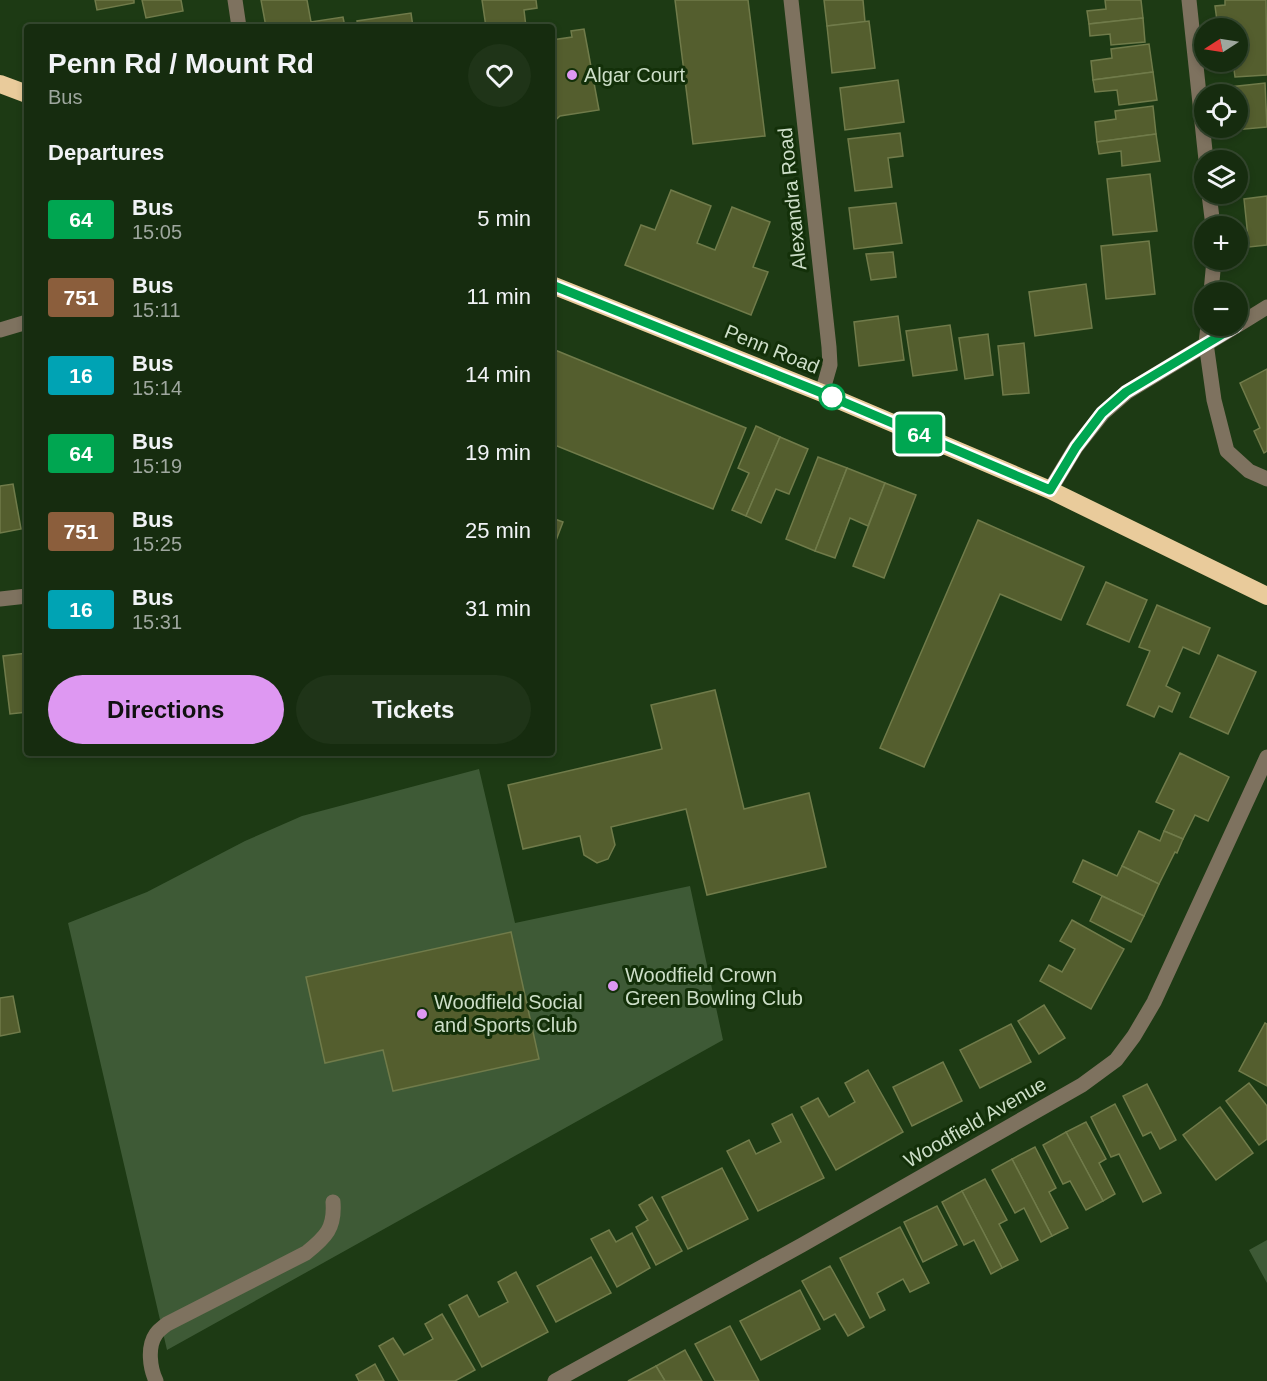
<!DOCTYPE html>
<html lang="en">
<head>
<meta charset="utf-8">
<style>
	:root { --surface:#162c0f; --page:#1f3418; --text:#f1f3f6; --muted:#9ea79e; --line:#35482f; --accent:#de98f2 }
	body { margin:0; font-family:Arial,sans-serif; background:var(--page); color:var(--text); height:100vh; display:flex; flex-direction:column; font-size:22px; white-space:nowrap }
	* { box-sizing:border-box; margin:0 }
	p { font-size:20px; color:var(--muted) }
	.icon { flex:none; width:33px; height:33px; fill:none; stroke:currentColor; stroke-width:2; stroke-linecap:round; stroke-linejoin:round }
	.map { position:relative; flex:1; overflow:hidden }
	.details { position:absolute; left:24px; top:24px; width:531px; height:732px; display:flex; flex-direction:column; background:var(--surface); border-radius:6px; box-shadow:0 3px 9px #0003,0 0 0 2px var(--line) }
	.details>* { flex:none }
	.badge { padding:0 12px; border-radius:4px; font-size:21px; line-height:39px }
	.needle { width:39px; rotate:258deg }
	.controls { position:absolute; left:1194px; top:18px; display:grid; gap:12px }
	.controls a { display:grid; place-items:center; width:54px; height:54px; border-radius:50%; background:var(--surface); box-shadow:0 3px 9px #0003,0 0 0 2px var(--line); font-size:30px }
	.map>.badge { position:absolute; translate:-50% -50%; box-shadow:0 0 0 3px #fff }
	h2 { padding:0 24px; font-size:22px; line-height:54px }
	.round { display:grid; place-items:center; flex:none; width:63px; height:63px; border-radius:32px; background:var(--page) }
	.headline { display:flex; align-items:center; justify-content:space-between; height:102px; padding:0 24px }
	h1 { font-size:28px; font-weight:600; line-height:45px }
	.action { display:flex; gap:12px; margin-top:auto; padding:12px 24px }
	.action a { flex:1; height:69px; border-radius:36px; background:var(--accent); color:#111; font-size:24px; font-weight:600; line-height:69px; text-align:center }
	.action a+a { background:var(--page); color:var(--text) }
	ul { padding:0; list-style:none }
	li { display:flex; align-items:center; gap:18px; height:78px; padding:0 24px }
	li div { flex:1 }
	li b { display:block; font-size:22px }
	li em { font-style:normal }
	li .badge { min-width:66px; font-weight:700; text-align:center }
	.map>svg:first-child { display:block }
	.green { fill:#3e5a36 }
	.building { fill:#545e2e; stroke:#707b4a; stroke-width:1.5 }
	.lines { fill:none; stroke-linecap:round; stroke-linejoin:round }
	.minor { stroke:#7e725f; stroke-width:15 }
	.highway { stroke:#e9cb9b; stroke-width:18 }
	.line-casing { stroke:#fff; stroke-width:14 }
	.line { stroke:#00a651; stroke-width:9 }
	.poi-dot { fill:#de98f2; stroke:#133009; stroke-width:2 }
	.stop-dot { fill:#fff; stroke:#00a651; stroke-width:3 }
	.labels { text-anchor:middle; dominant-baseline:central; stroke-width:6; stroke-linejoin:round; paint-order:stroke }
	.poi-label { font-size:20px; fill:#cddec8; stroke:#133009; text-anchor:start }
	.street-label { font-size:20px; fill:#cddec8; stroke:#133009 }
</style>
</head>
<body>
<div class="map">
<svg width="1267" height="1381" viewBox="0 0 1267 1381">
	<rect width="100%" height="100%" fill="#1d3a14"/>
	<g class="green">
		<path d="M479 769 515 923 690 886 723 1040 167 1350 68 923 147 892 245 841 302 816Z"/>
		<path d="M1267 1240V1283L1249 1250Z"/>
	</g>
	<g class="building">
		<path d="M95 0H134V3L97 10Z"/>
		<path d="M142 0H181L183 11 146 18Z"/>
		<path d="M261 0H307L311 22 343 17 345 27H266Z"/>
		<path d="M482 0H536L537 8 524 10 526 27H486Z"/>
		<path d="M675 0H748L765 136 693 144Z"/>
		<path d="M824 0H863L865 22 827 26Z"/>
		<path d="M1105 0H1141L1143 18 1089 24 1087 11 1106 9Z"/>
		<path d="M1225 0H1266L1267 75 1235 77 1233 62H1238V28H1218L1215 6 1225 5Z"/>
		<path d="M411 13 413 27H358L357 21Z"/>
		<path d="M1143 18 1145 42 1111 45 1110 34 1090 36 1089 24Z"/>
		<path d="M869 21 875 68 832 73 827 26Z"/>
		<path d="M584 29 599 110 560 116 552 123V40L572 37 571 31Z"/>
		<path d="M1149 44 1153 72 1093 80 1091 61 1112 58 1111 49Z"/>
		<path d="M1153 72 1157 100 1119 105 1117 90 1095 92 1093 80Z"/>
		<path d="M898 80 904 122 845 130 840 88Z"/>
		<path d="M1265 83 1267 127 1234 130V128H1238V94H1230L1229 87Z"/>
		<path d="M1153 106 1156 134 1097 142 1095 122 1116 119 1115 111Z"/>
		<path d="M900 133 903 156 888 158 892 187 855 191 848 139Z"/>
		<path d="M1156 134 1160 161 1122 166 1121 151 1099 154 1097 142Z"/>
		<path d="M1150 174 1157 231 1113 235 1107 179Z"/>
		<path d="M671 190 711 206 697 243 715 250 732 207 770 222 753 267 768 272 751 315 625 265 641 225 655 230Z"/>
		<path d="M1267 196V245L1249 247 1244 199Z"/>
		<path d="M896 203 902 243 854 249 849 208Z"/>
		<path d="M1149 241 1155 294 1106 299 1101 246Z"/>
		<path d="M893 252 896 277 871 280 866 254Z"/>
		<path d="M1086 284 1092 328 1035 336 1029 292Z"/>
		<path d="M898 316 904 360 859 366 854 322Z"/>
		<path d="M950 325 957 370 913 376 906 331Z"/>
		<path d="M988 334 993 375 965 379 959 338Z"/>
		<path d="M1024 343 1029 393 1003 395 998 346Z"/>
		<path d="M555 350 746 428 713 509 552 444V358Z"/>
		<path d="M1267 369V451L1264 453 1254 431 1260 428 1240 383Z"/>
		<path d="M756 426 780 437 746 516 732 510 749 473 738 468Z"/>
		<path d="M780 437 808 449 789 494 776 489 761 523 746 516Z"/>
		<path d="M818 457 847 468 815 551 786 539Z"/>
		<path d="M847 468 885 483 868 526 850 518 835 558 815 551Z"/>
		<path d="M885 483 916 495 884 578 853 566Z"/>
		<path d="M13 484 21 529 0 533V486Z"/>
		<path d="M552 518 563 522 552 551Z"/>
		<path d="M978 520 1084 567 1061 620 1000 594 924 767 880 748Z"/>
		<path d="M1106 582 1147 600 1129 642 1087 624Z"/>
		<path d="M1157 605 1210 628 1199 654 1183 647 1166 686 1180 693 1172 712 1159 706 1154 717 1127 705 1150 651 1139 647Z"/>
		<path d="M27 653V712L10 714 3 656Z"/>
		<path d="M1218 655 1256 672 1228 734 1190 717Z"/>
		<path d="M715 690 744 809 809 793 826 867 707 895 686 809 611 827 615 845 608 859 597 863 584 855 580 836 523 849 508 785 662 749 651 705Z"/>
		<path d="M1180 753 1229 777 1208 821 1195 815 1183 839 1164 831 1174 810 1156 802Z"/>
		<path d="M1139 831 1160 841 1164 831 1183 839 1177 853 1175 852 1159 884 1122 866Z"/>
		<path d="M1083 860 1117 876 1122 866 1159 884 1144 916 1073 882Z"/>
		<path d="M1102 896 1144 916 1131 942 1090 921Z"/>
		<path d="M1072 920 1124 949 1091 1009 1040 981 1049 965 1062 972 1075 949 1060 941Z"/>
		<path d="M511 932 539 1059 393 1091 383 1050 325 1063 306 977Z"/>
		<path d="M13 996 20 1032 0 1036V998Z"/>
		<path d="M1044 1005 1065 1038 1039 1054 1018 1021Z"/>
		<path d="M1265 1023 1267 1024V1086L1239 1071Z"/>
		<path d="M1011 1024 1031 1062 980 1088 960 1050Z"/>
		<path d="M943 1062 962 1101 912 1126 893 1087Z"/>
		<path d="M868 1070 903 1132 836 1170 801 1107 818 1098 829 1117 855 1102 845 1083Z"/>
		<path d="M1249 1083 1267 1106V1139L1259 1145 1226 1101Z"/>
		<path d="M1147 1084 1176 1140 1160 1149 1151 1132 1143 1136 1123 1096Z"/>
		<path d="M1115 1104 1161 1193 1143 1202 1119 1154 1111 1157 1091 1117Z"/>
		<path d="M1220 1107 1253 1153 1216 1180 1183 1135Z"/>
		<path d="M792 1114 824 1178 758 1211 727 1151 749 1140 756 1154 781 1142 772 1124Z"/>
		<path d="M1086 1122 1106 1159 1099 1163 1115 1194 1103 1201 1066 1132Z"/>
		<path d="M1066 1132 1103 1201 1086 1210 1070 1181 1063 1184 1043 1145Z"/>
		<path d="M1035 1147 1056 1188 1049 1192 1068 1228 1052 1236 1012 1159Z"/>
		<path d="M1012 1159 1052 1236 1041 1242 1024 1208 1015 1213 992 1170Z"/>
		<path d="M722 1168 748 1219 688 1249 662 1197Z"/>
		<path d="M985 1179 1007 1220 999 1224 1018 1260 1002 1268 962 1191Z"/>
		<path d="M962 1191 1002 1268 991 1274 974 1240 964 1245 942 1202Z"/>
		<path d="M652 1197 682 1251 656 1265 636 1227 648 1220 639 1205Z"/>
		<path d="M937 1206 957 1245 923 1262 904 1222Z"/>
		<path d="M900 1227 929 1283 910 1292 903 1279 877 1293 885 1310 870 1318 840 1258Z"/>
		<path d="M609 1230 616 1242 632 1233 650 1268 617 1287 591 1239Z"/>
		<path d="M591 1257 611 1293 556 1322 537 1286Z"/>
		<path d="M830 1266 864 1327 848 1336 835 1314 824 1320 802 1281Z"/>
		<path d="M516 1272 548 1332 482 1367 449 1305 467 1295 479 1317 508 1302 498 1282Z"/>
		<path d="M800 1290 820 1329 761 1360 740 1321Z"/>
		<path d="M442 1314 475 1370 455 1381H399L379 1346 393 1338 404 1355 433 1339 425 1324Z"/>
		<path d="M730 1326 759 1381H715L695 1344Z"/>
		<path d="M685 1350 702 1381H665L656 1366Z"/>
		<path d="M375 1364 384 1381H359L356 1375Z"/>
		<path d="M656 1366 665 1381H628Z"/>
	</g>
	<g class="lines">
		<g class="minor">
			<path d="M235 0 239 27"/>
			<path d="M791 0 829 347 830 365 822 393"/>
			<path d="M1189 0 1206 160"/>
			<path d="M1209 194 1213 226"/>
			<path d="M1211 292 1214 260"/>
			<path d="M1238 325 1267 307"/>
			<path d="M1208 326 1206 343 1214 400 1227 451 1249 471 1267 479"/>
			<path d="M0 330 27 322"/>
			<path d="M1050 490 1076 447 1103 413 1127 392 1236 326"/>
			<path d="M0 599 27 596"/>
			<path d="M156 1381C150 1368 147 1347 156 1334 158 1331 163 1327 167 1324L306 1253C326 1237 335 1228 333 1202"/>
			<path d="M555 1381 802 1245 1082 1085 1116 1060 1134 1036 1154 1002 1267 757"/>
		</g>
		<g class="highway">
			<path d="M0 84 27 94"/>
			<path d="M552 285 822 393 1050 490 1267 596"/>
		</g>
	</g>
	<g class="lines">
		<g class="line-casing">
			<path id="line" d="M552 285 822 393 1050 490 1076 447 1102 413 1126 392 1236 326"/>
		</g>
		<use href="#line" class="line"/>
	</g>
	<g class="poi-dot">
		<circle cx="572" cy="75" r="6"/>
		<circle cx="613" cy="986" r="6"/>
		<circle cx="422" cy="1014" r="6"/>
	</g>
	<circle class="stop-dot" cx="832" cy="397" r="12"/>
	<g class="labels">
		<g class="poi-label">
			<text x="584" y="75">Algar Court</text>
			<text x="625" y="975">Woodfield Crown<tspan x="625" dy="23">Green Bowling Club</tspan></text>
			<text x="434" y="1002">Woodfield Social<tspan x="434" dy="23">and Sports Club</tspan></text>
		</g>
		<g class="street-label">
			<text transform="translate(792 199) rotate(-96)">Alexandra Road</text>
			<text transform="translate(772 349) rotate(22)">Penn Road</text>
			<text transform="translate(975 1122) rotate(-30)">Woodfield Avenue</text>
		</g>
	</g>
</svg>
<div class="controls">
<a><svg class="needle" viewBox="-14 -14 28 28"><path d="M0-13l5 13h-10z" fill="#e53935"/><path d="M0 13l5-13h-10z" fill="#9ea79e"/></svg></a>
<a><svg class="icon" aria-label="locate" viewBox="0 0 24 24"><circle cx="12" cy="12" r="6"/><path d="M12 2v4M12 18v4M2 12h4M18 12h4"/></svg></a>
<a><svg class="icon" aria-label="layers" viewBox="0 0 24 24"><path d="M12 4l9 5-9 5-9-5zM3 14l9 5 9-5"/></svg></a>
<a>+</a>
<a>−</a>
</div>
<b class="badge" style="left:919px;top:434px;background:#00a651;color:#fff">64</b>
<section class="details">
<div class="headline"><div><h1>Penn Rd / Mount Rd</h1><p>Bus</p></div><a class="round"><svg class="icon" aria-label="heart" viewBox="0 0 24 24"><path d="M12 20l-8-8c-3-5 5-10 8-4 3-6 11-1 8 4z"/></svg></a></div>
<h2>Departures</h2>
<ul>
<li><span class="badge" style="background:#00a651;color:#fff">64</span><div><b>Bus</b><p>15:05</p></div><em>5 min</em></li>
<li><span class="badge" style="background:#8b5e3c;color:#fff">751</span><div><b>Bus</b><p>15:11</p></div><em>11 min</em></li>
<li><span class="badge" style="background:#00a3b4;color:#fff">16</span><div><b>Bus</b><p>15:14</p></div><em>14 min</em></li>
<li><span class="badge" style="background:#00a651;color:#fff">64</span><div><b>Bus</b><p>15:19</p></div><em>19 min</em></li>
<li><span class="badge" style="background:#8b5e3c;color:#fff">751</span><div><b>Bus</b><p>15:25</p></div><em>25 min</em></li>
<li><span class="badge" style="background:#00a3b4;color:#fff">16</span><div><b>Bus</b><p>15:31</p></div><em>31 min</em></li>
</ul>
<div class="action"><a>Directions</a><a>Tickets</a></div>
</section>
</div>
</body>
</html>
